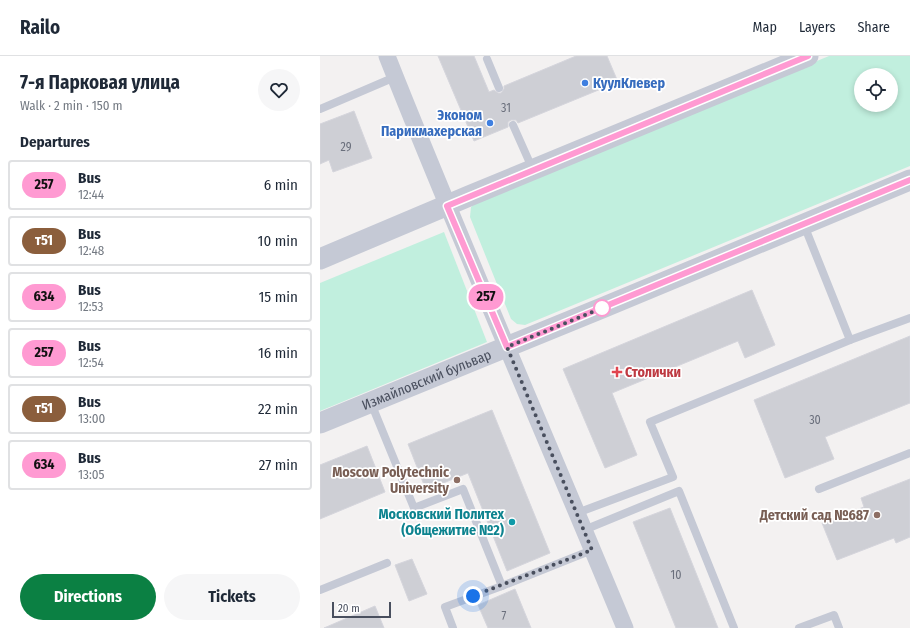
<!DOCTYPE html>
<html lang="en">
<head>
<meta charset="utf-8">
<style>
	:root { --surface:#fff; --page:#f6f6f7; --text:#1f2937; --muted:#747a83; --line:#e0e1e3; --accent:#0b8043 }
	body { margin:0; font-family:"Fira Sans Condensed",sans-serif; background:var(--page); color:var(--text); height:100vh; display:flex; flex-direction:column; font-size:15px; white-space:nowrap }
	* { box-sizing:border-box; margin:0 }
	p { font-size:13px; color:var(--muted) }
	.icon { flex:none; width:22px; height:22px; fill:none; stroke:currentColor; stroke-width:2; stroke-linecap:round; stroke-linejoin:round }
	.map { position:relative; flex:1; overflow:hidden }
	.drawer { display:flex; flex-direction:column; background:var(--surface); width:320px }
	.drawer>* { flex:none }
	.badge { padding:0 8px; border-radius:13px; font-size:14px; line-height:26px }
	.buttons { position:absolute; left:534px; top:12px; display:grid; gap:8px }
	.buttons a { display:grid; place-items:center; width:44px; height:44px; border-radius:50%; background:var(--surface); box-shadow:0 2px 6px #0003; font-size:20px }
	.scale { position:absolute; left:12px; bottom:10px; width:59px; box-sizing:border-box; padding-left:4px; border:2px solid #494f5e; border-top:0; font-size:11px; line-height:14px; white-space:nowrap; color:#494f5e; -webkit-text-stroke:3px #fff; paint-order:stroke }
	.you { position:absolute; width:20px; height:20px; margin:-10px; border:3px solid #fff; border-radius:50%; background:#1a73e8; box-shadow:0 0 0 6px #1a73e833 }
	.map>.badge { position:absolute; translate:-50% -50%; box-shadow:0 0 0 2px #fff }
	h2 { padding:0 20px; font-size:15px; line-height:36px }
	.round { display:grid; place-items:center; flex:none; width:42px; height:42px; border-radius:21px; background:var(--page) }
	.summary { display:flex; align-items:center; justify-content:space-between; height:68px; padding:0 20px }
	h1 { font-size:19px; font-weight:700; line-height:30px }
	.button { display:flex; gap:8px; margin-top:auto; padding:8px 20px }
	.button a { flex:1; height:46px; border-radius:24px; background:var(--accent); color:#fff; font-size:16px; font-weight:700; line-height:46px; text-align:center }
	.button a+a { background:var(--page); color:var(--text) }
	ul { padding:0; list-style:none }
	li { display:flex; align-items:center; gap:12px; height:50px; margin:0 8px 6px; padding:0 12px; border:2px solid var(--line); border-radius:4px }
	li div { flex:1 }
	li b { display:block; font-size:15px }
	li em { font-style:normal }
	li .badge { min-width:44px; font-weight:700; text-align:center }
	header { display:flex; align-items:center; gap:24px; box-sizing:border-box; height:56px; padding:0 20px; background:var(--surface); border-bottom:1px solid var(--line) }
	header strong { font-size:19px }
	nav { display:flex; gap:22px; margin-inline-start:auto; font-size:14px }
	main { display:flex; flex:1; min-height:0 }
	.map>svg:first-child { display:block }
	.green { fill:#c1efde; fill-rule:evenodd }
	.building { fill:#cecfd5; stroke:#d5d5dc }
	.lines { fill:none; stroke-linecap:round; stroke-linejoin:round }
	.service { stroke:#c5c9d5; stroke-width:8 }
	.minor { stroke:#c5c9d5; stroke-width:17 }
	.tertiary { stroke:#c5c9d5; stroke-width:21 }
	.line-casing { stroke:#fff; stroke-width:9 }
	.line { stroke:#ff9ad2; stroke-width:6 }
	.walk { stroke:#494f5e; stroke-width:4; stroke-dasharray:0 7.2 }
	.shop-dot { fill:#3f7fe0; stroke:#fff; stroke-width:1.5 }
	.stop-dot { fill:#fff; stroke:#ff9ad2; stroke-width:2 }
	.health-dot { fill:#e0444e; stroke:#fff; stroke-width:1.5 }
	.education-dot { fill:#8d6e63; stroke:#fff; stroke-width:1.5 }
	.culture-dot { fill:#0f9aa8; stroke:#fff; stroke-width:1.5 }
	.labels { text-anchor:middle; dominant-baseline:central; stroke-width:3.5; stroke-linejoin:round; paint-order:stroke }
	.number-label { font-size:12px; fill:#6a6f7c }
	.shop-label { font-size:14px; font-weight:bold; fill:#366cbe; stroke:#fff; text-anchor:start }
	.health-label { font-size:14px; font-weight:bold; fill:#be3a42; stroke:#fff; text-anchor:start }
	.street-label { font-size:14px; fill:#494f5e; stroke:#fff }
	.education-label { font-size:14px; font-weight:bold; fill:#785e54; stroke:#fff; text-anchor:end }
	.culture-label { font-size:14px; font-weight:bold; fill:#0d838f; stroke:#fff; text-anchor:end }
</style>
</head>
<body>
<header>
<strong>Railo</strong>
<nav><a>Map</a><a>Layers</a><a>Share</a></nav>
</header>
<main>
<section class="drawer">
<div class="summary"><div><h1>7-я Парковая улица</h1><p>Walk · 2 min · 150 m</p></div><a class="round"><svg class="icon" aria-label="heart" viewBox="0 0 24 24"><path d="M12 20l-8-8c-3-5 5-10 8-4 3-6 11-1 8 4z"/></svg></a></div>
<h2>Departures</h2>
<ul>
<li><span class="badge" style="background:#ff9ad2;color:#111">257</span><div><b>Bus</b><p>12:44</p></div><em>6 min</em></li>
<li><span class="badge" style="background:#8b5e3c;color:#fff">т51</span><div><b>Bus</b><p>12:48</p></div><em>10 min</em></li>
<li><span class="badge" style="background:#ff9ad2;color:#111">634</span><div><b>Bus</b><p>12:53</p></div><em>15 min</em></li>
<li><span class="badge" style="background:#ff9ad2;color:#111">257</span><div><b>Bus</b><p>12:54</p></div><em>16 min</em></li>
<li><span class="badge" style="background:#8b5e3c;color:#fff">т51</span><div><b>Bus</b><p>13:00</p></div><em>22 min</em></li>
<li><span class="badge" style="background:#ff9ad2;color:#111">634</span><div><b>Bus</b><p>13:05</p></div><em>27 min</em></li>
</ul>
<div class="button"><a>Directions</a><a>Tickets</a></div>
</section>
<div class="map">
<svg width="590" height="572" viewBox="0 0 590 572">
	<rect width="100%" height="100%" fill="#f3f1f1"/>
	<g class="green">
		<path d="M509 0H590V110L205 269 197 268 191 263 150 161 151 151 160 144ZM541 19H571V49H541Z"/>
		<path d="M124 176 167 286 0 355V227Z"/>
	</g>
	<g class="building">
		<path d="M118 0H154L169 36 174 34 178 37H181L184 33V30L256 0H287L298 26 198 67 196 64H191L188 66V71L154 85Z"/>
		<path d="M34 55 52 102 13 116 9 104 0 108V68Z"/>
		<path d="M432 234 455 289 425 302 418 285 292 337 317 399 285 412 243 313Z"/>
		<path d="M590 280V347L505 381 514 403 465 422 434 344Z"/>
		<path d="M172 354 230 497 187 515 148 417 106 434 88 388Z"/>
		<path d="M47 390 65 436 0 463V409Z"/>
		<path d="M590 423V481L576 487 574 482 517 504 502 467 544 451 541 442Z"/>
		<path d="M350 452 398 572H356L313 466Z"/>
		<path d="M92 503 107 538 89 545 75 509Z"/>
		<path d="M195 533 211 572H168L158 549Z"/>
		<path d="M55 550 64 572H4Z"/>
	</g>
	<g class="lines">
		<g class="service">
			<path d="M167 3 179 32"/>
			<path d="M0 53 75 21"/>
			<path d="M193 69 213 114"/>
			<path d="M484 169 530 284 590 262"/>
			<path d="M51 347 94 452 143 433 182 530 272 494"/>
			<path d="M499 433 590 397"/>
			<path d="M257 457 353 421 330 366 530 284"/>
			<path d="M264 474 359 435 414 572"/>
			<path d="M0 534 67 507"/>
			<path d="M133 572 125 551 182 530"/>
			<path d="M479 572 514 559 519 572"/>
		</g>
		<path class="minor" d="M67 0C143 192 226 381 305 572"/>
		<g class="tertiary">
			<path d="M0 203 149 140 488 0"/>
			<path id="s1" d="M0 367 282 252 590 124"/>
		</g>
	</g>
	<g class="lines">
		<g class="line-casing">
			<path id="line" d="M488 0 127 150 187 291 590 124"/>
		</g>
		<use href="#line" class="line"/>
		<path class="walk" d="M153 540 272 494 187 291 282 252"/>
	</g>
	<g class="shop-dot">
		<circle cx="265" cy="27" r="4"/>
		<circle cx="170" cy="67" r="4"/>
	</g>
	<circle class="stop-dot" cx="282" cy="252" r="8"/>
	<path class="health-dot" d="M295 310h4v4h4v4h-4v4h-4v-4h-4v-4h4z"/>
	<g class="education-dot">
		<circle cx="137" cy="424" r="4"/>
		<circle cx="557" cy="459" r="4"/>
	</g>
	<circle class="culture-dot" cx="192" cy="466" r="4"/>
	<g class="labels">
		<g class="number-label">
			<text x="186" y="52">31</text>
			<text x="26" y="91">29</text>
			<text x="495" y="364">30</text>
			<text x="356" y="519">10</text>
			<text x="184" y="560">7</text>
		</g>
		<g class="shop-label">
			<text x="273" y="27">КуулКлевер</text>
			<text x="162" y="59" text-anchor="end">Эконом<tspan x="162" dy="16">Парикмахерская</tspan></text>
		</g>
		<g class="health-label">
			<text x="305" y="316">Столички</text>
		</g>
		<g class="street-label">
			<text stroke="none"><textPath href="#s1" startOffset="115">Измайловский бульвар</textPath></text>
		</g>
		<g class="education-label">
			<text x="129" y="416">Moscow Polytechnic<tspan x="129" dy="16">University</tspan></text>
			<text x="549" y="459">Детский сад №687</text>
		</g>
		<g class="culture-label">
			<text x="184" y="458">Московский Политех<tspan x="184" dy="16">(Общежитие №2)</tspan></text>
		</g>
	</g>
</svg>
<div class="buttons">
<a><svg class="icon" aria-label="locate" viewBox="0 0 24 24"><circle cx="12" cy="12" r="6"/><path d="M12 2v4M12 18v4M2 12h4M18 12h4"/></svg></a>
</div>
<div class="scale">20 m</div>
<div class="you" style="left:153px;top:540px"></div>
<b class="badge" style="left:166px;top:241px;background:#ff9ad2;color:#111">257</b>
</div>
</main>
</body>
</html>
